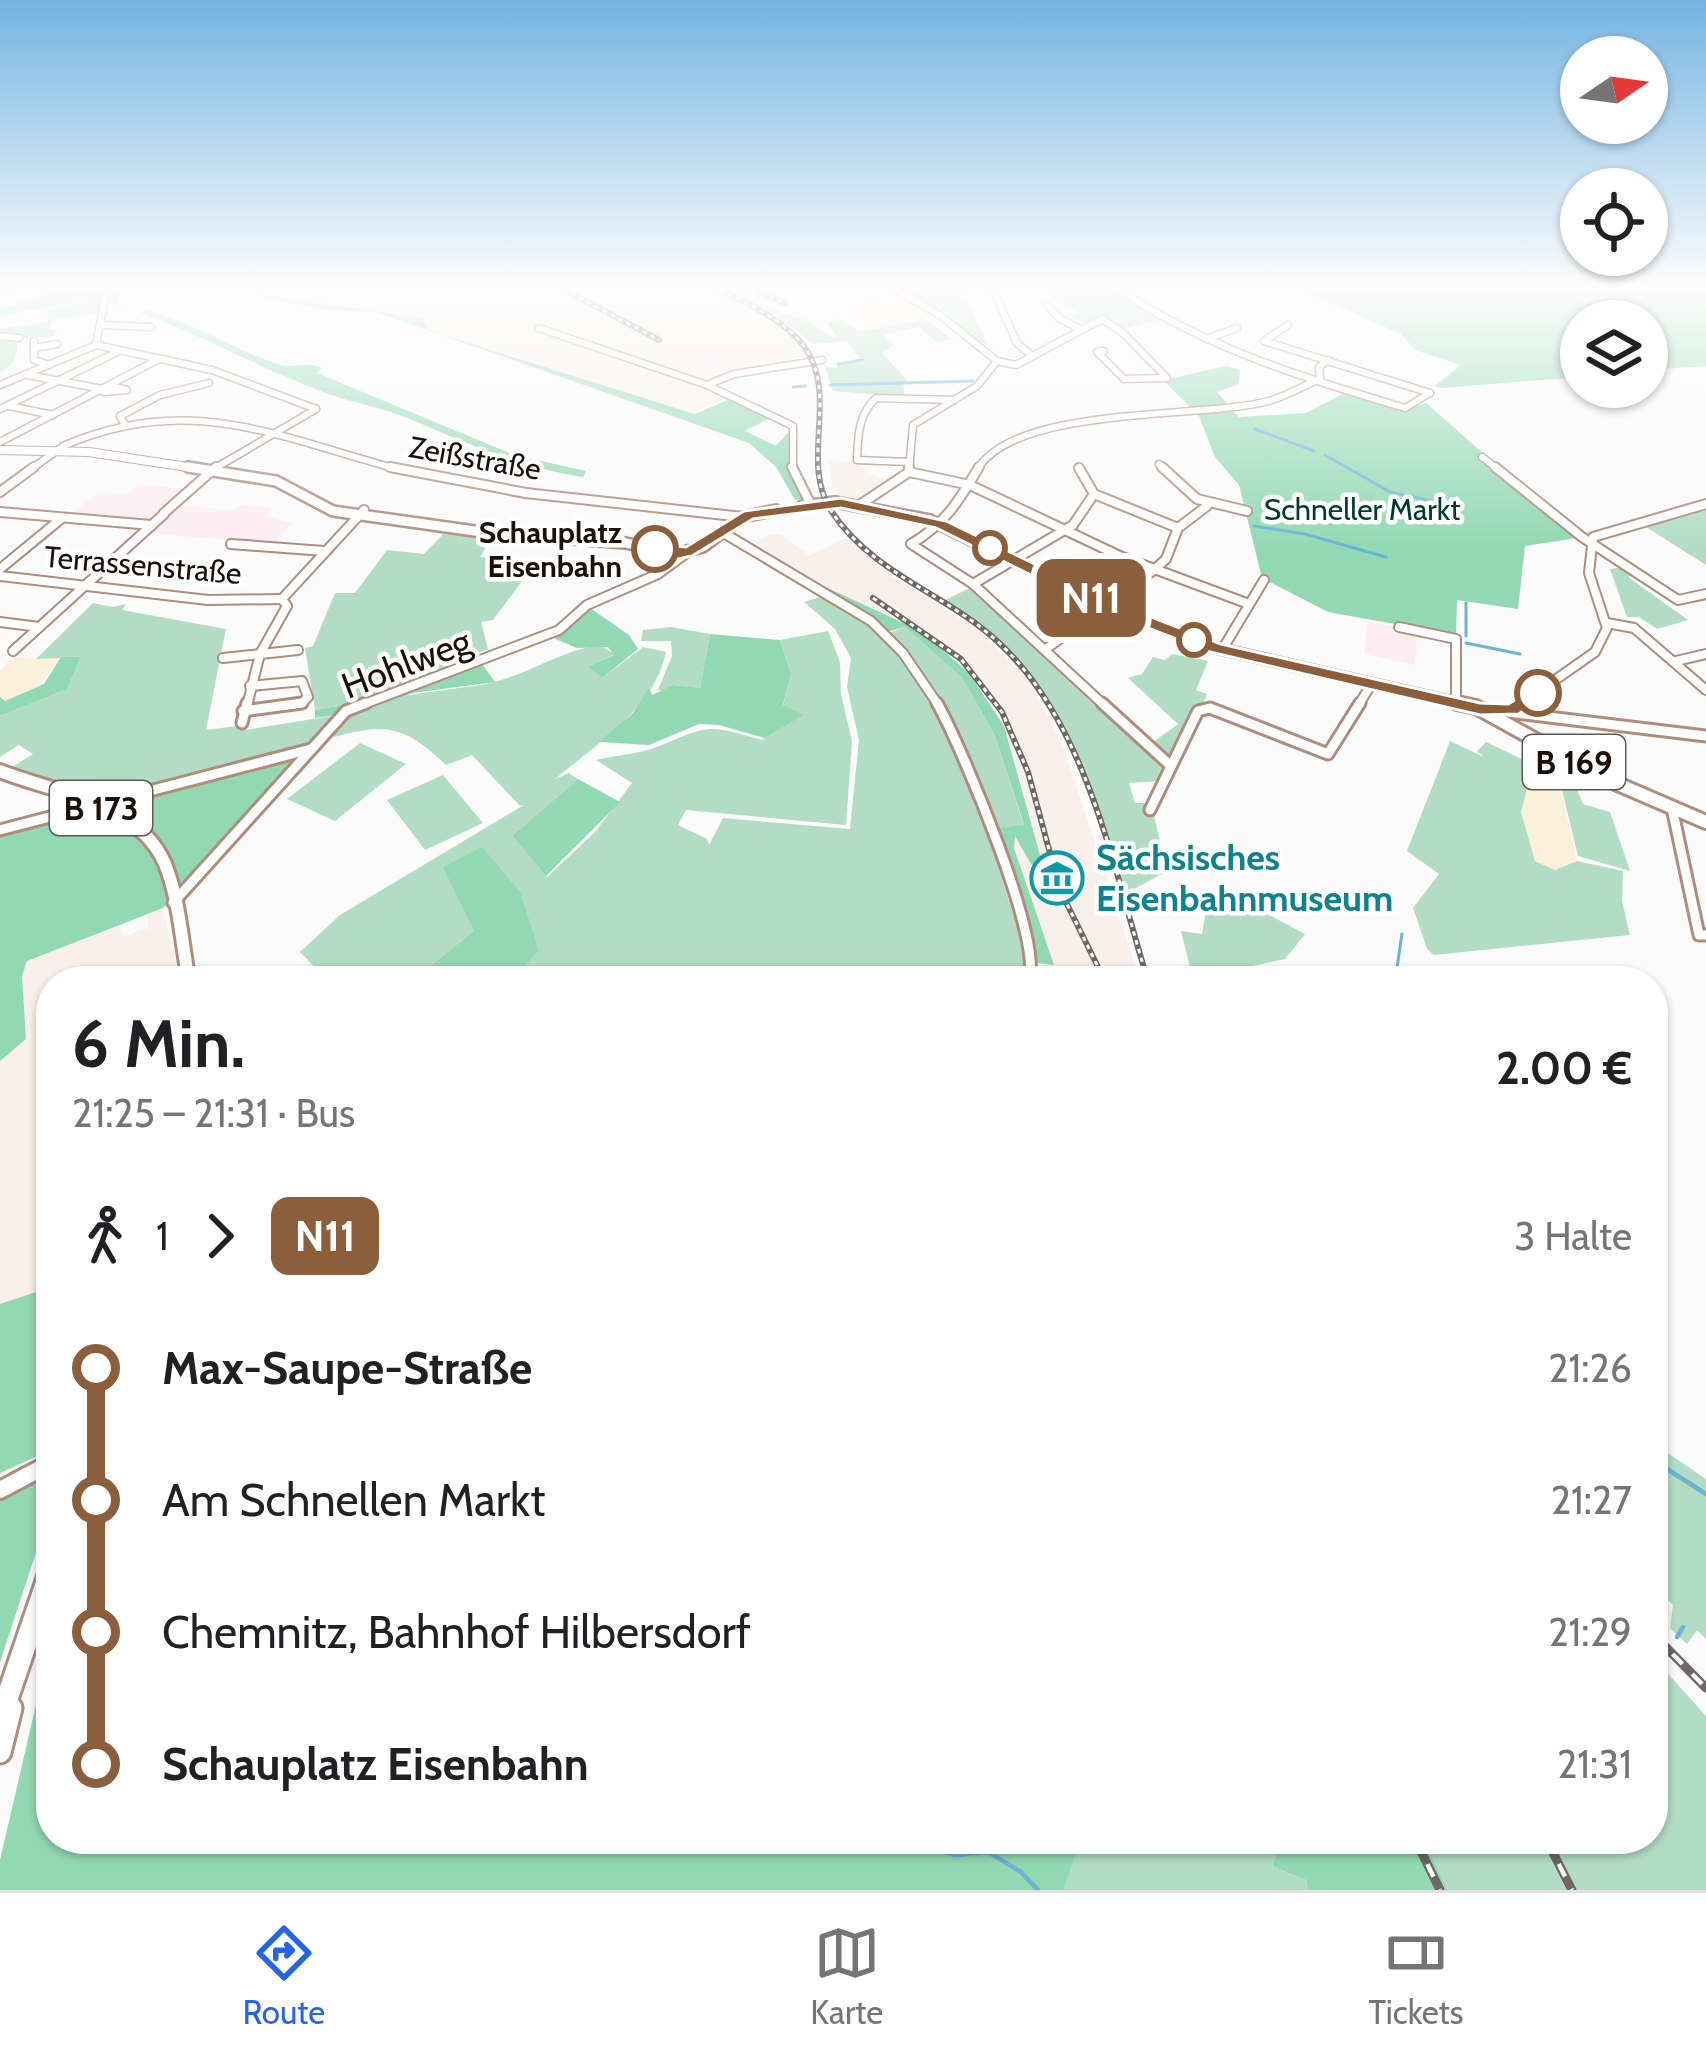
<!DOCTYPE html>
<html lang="de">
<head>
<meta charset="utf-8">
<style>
	:root { --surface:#fff; --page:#f2f2f2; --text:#202124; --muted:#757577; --line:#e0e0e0; --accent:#2563eb }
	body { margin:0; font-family:Cabin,sans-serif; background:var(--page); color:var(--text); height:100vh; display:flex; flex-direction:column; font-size:45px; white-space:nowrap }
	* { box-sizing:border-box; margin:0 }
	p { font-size:39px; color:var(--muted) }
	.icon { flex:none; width:66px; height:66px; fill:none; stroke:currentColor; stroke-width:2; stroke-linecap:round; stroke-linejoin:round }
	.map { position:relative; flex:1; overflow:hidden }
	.side { position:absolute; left:36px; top:966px; width:1632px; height:888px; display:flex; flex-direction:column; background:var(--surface); border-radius:48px; box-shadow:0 3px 9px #0004 }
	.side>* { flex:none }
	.badge { padding:0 24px; border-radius:18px; font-size:42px; line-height:78px }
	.needle { width:78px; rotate:77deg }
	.buttons { position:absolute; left:1560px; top:36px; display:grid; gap:24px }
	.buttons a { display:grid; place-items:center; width:108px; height:108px; border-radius:50%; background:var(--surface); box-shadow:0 3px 9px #0004; font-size:60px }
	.map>.badge { position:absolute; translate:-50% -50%; box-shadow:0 0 0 6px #fff }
	.legs { display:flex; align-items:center; gap:18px; height:132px; padding:0 36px; font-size:39px }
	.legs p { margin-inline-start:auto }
	.headline { display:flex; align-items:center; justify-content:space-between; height:204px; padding:0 36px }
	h1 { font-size:66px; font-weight:700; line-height:90px }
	ul { padding:0 36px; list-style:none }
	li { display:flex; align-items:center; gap:42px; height:132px; font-size:45px }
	li i { display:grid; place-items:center; width:18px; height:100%; margin:0 15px; background:currentColor }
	li i::after { content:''; width:30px; height:30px; margin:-15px; border:9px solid; border-radius:50%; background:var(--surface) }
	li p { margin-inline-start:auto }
	li:first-child i { background:linear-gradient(#0000 50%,currentColor 0) }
	li:last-child i { background:linear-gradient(currentColor 50%,#0000 0) }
	.dock { display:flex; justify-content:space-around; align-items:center; height:168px; border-top:3px solid var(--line); background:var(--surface); font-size:33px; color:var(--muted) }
	.dock a { display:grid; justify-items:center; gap:6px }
	.dock .current { color:var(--accent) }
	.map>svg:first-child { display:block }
	.built { fill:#f9f0eb }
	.industrial { fill:#fbf1db }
	.education { fill:#fcedf3 }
	.green { fill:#b2ddc4 }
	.forest { fill:#92d8b2 }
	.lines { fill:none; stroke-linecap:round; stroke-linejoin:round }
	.stream-far1 { stroke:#6ab4d6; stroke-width:3 }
	.stream { stroke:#6ab4d6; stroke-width:4.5 }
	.major-tunnel { stroke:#d9d8d7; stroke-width:9; stroke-dasharray:9 4.5; stroke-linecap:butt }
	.minor-far3-casing { stroke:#af8c7b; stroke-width:9 }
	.minor-far2-casing { stroke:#af8c7b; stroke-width:12 }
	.minor-far1-casing { stroke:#af8c7b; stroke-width:15 }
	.minor-casing { stroke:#af8c7b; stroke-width:22 }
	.major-far3-casing { stroke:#af8c7b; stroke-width:10 }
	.major-far2-casing { stroke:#af8c7b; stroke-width:14 }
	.major-far1-casing { stroke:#af8c7b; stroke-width:18 }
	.major-casing { stroke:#af8c7b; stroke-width:27 }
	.minor-far3 { stroke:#fff; stroke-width:6 }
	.minor-far2 { stroke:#fff; stroke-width:8 }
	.minor-far1 { stroke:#fff; stroke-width:9 }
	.minor { stroke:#fff; stroke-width:16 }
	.major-far3 { stroke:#fff; stroke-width:8 }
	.major-far2 { stroke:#fff; stroke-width:9 }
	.major-far1 { stroke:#fff; stroke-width:12 }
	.major { stroke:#fff; stroke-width:21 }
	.rail-far1-casing { stroke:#6f6763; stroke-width:6 }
	.rail-casing { stroke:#6f6763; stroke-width:9 }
	.rail-far1 { stroke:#fff; stroke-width:3; stroke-dasharray:4.5; stroke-linecap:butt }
	.rail { stroke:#fff; stroke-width:4.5; stroke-dasharray:14; stroke-linecap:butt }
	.line-1 { fill:#8b5e3c; stroke:#fff; stroke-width:3 }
	.stop-1-dot { fill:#fff; stroke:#8b5e3c; stroke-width:6 }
	.labels { text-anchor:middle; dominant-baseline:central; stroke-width:9; stroke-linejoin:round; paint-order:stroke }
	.far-street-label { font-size:30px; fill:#1b0f09; stroke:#fff }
	.far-park-label { font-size:30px; fill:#003c25; stroke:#fff }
	.far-stop-label { font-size:30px; font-weight:bold; fill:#1b0f09; stroke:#fff; text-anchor:end }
	.shield { fill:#fff; stroke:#5f5753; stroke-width:3 }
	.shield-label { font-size:33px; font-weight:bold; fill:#1b0f09 }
	.street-label { font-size:36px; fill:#1b0f09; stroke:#fff }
	.culture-label { font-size:36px; font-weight:bold; fill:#0d838f; stroke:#fff; text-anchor:start }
</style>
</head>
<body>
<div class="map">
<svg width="1706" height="1890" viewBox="0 0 1706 1890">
	<rect width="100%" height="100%" fill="#fbfbfb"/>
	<g class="built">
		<path d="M146 285H769L783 292 749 303 791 330 817 360 718 377 703 384 729 397 693 413 536 367 382 312 313 306 224 288Z"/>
		<path d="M829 460 857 462 869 473 890 480 856 502 834 499Z"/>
		<path d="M772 534 781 535 810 556 846 538 890 575 977 629 1027 679 1062 743 1140 981H1033L1038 963 993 829 1033 825 1011 747 994 707 969 673 921 631 911 625 887 632 862 611 821 591 779 563 754 541Z"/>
		<path d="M163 908 180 981H51V1287L0 1304V1061L26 1039 22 976 27 961 118 925 125 936 148 928V914Z"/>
	</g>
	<g class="industrial">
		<path d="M886 285 940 316 875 328 855 313 854 306 880 298 867 291Z"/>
		<path d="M12 657 36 659 61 657 42 681 45 684 5 701 0 697V671Z"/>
		<path d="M1530 778 1561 791 1577 861 1555 870 1535 861 1521 812Z"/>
	</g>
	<g class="education">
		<path d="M139 484 184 489 149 522 71 515 99 492 127 494Z"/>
		<path d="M240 505 272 508 266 517 292 523 274 544 148 533 177 506 235 510Z"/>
		<path d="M1368 622 1417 631 1415 665 1364 654Z"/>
	</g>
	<g class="green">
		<path d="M968 285 961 288 987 343H981L894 287Z"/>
		<path d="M1015 285H1110L1162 319 1120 330 1103 321 1089 325 1072 317 1079 312 1040 291 1030 293Z"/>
		<path d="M91 299 99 302 100 313 53 320 48 329 57 330 53 337 17 338C18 354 16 365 0 372V329L47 322 49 309Z"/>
		<path d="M767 308 806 320 833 338 837 336 827 323 840 319 860 332 925 319 952 339 937 342 919 327 883 335 894 345 882 353 908 381 903 383 905 397 833 391 825 366 837 368 838 364 861 360 847 341 813 344Z"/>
		<path d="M1706 507V565L1646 527Z"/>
		<path d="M447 530 493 536 480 557 534 565 493 620 481 622 488 649 350 704 315 710 305 648 313 646 335 593H355L387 550 424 554Z"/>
		<path d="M1625 567 1635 574 1628 577 1688 620 1657 629 1639 617H1627L1610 569Z"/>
		<path d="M972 587 1167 768 1160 781 1129 783 1135 803H1151L1167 871 1127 893C1074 757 1076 688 945 600Z"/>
		<path d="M823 596 855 611 884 635 905 627 962 678 995 736 1024 826 987 831 1029 965 1017 981H511L539 951 474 931 411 981H328L300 952 340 915 524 805 520 806 472 755 446 765C401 722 382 723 324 740 361 689 438 695 494 682 530 673 561 651 599 645L615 654 589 667 602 678 643 647 666 652C655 708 595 745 554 780L568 773 578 779 512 836 547 877 595 832 632 783 596 760C616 755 642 754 662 745 711 724 709 725 762 740L802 715 783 706 791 674 780 640 828 631 840 662 841 694 852 741 846 825 686 810 678 825 707 839 709 845 723 818 850 829 859 740 847 687 851 658 835 629 804 602Z"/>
		<path d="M93 603 113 607 126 604 122 610 226 629 206 730 244 725 245 730 338 715 314 746 99 801 9 769 33 754 19 745 0 757V716L67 689 81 657 36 659Z"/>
		<path d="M671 627 710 634 700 688 674 685 667 692 658 690 672 656 671 641H641L643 630Z"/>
		<path d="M1172 654 1208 661 1196 690 1207 694 1202 706 1188 715 1169 757 1153 742 1178 724 1128 678 1142 674 1153 657 1165 660Z"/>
		<path d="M1450 741 1484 757 1477 751 1486 742 1575 784 1583 804 1610 812 1630 871 1578 856 1562 790 1530 778 1521 812 1535 861 1555 870 1577 861 1623 871 1622 901 1630 935 1434 955 1427 949 1413 908 1439 874 1407 851Z"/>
		<path d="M360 743 406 764 335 821 287 799Z"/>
		<path d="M443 775 483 823 425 850 387 800Z"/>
		<path d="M1208 900 1256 908 1305 934 1285 959 1193 979 1181 931 1202 934Z"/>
		<path d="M1653 1443 1706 1479V1639L1697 1630 1687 1644 1670 1628 1673 1605 1653 1585Z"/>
		<path d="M1653 1657 1706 1716V1890H1448L1423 1839H1653Z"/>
		<path d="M873 1839H1283L1272 1866 1306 1880 1308 1890H839Z"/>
	</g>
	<g class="forest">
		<path d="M103 285V292L119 293 118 304 135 309 91 299 0 316V310L47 294 43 289 0 292V288Z"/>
		<path d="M1289 285H1706V366L1647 370V321H1581V377L1441 388 1435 386 1461 365 1415 350 1401 334Z"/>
		<path d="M197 286 423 318 427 329 443 335 695 414 732 398 770 418 745 431 776 446 792 428 788 467 804 499 795 500 776 467 749 443 376 312 326 310 226 289 164 287Z"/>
		<path d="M146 310C192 322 232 349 277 364 294 370 306 360 322 368L317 373 514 455 586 471 583 477C517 467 460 440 405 417 379 407 351 402 326 393 263 370 204 336 141 313Z"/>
		<path d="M1227 366 1240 370 1239 384 1217 392 1239 417 1306 413 1348 391 1405 410 1426 403 1493 462 1564 515 1565 524 1583 537 1525 546 1518 609 1457 600 1456 635 1328 612 1262 578 1239 485 1215 457 1199 416 1163 380Z"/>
		<path d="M762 549 821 585 921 631 969 673 1004 726 1047 880H1040L1015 836 1014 848 1054 965 1038 963 993 829 1024 825 995 736 962 678 905 627 887 632 862 611 821 591Z"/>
		<path d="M587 606 629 635 638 649 602 678 588 667 614 655 608 647 577 648 551 637Z"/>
		<path d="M710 634 780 640 791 674 783 705 803 715 765 738 719 725 699 724 649 745 599 742 633 713 649 688 652 695 674 685 700 688Z"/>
		<path d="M475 654 495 682 413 693 338 720 337 715 315 718V710L350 704Z"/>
		<path d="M61 657H81L67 689 0 716V697L5 701 44 684Z"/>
		<path d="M302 756 163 908 27 961 22 976 26 1039 0 1061V825L12 822 11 830Z"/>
		<path d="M578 779 620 802 546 876 512 836Z"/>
		<path d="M482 847 520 892 539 951 511 981H411L474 931 443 867Z"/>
		<path d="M51 1287V1450L0 1473V1304Z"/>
		<path d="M51 1473V1507L0 1662V1496Z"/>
		<path d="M51 1640V1839H1081L1063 1890H0V1860Z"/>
		<path d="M1283 1839H1423L1448 1890H1308L1306 1880 1272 1866Z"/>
	</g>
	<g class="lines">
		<g class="stream-far1">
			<path d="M1643 285 1650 300"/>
			<path d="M1397 296 1409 292 1410 285"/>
			<path d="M1647 336 1659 328 1652 320"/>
			<path d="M838 364 862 360"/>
			<path d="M830 385 973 381"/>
			<path d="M793 387 805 386"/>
			<path d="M1255 429 1314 451"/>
			<path d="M1325 455 1390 492 1437 502"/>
			<path d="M1254 526 1305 534 1386 557"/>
			<path d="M1466 603V636"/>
			<path d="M1466 643 1520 654"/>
			<path d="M1395 981 1402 934"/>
		</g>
		<g class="stream">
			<path d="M1653 1460 1706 1494"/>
			<path d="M1677 1637 1683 1627"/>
			<path d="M1657 1674 1660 1666"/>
			<path d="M898 1839 955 1855 988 1852 1021 1872 1038 1890"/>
		</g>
		<path class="major-tunnel" d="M776 510 802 506"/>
		<g class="minor-far3-casing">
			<g id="minor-far3">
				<path d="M888 285 941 316 997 361 977 386 913 425 909 470"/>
				<path d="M991 285 1017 343 1032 356"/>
				<path d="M1112 285C1201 347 1302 377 1405 408L1430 393"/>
				<path d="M1048 305 1059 318 1080 329"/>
				<path d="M103 325 151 327"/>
				<path d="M1288 325 1264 341 1430 393"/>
				<path d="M539 328 707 385"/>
				<path d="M0 336 19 338"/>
				<path d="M1206 339 1237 328"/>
				<path d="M34 341V360L49 365"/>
				<path d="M96 345 212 370 316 409"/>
				<path d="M96 345 106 292"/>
				<path d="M34 348 57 344"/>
				<path d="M997 361 1016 365 1102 319 1123 333 1167 378 1124 379 1097 352 1104 351"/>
				<path d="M28 375 102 389"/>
				<path d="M0 385 96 345"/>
				<path d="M104 392 127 390 110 386"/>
				<path d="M9 406 53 415"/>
				<path d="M0 409 117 352"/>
				<path d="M124 423 120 416 160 395 209 383"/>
				<path d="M0 442 159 359"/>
				<path d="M63 446C190 391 277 437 401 470"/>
				<path d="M1482 457 1499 470"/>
				<path d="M910 462 857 460C858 436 858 415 876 398L955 400"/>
				<path d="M1159 464 1164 470"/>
				<path d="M30 470 59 449"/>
				<path d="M212 470 316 409"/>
				<path d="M793 470V426L707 385 734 374 822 360"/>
				<path d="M977 470C1015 405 1201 419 1269 401 1286 396 1303 386 1320 379L1319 367 1328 360"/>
			</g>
		</g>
		<g class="minor-far2-casing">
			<g id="minor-far2">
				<path d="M390 467 526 493 743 517"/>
				<path d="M792 467 811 505"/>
				<path d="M979 467C959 501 945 524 911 544L973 584 1105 706"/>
				<path d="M1162 467 1197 499 1247 511"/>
				<path d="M1495 467 1582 537 1678 600 1706 594"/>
				<path d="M1079 468 1094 494 1178 528"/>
				<path d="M909 472V467"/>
				<path d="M909 472 970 485 1122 557 1249 604"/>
				<path d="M0 492 34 467"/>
				<path d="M858 506 909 472"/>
				<path d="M0 512 151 525"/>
				<path d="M164 513 216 467"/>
				<path d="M722 532 871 621 903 653 939 706"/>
				<path d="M231 544 324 551"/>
				<path d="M0 569 62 518"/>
				<path d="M0 576 208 600 282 599"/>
				<path d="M973 584 1073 525 1094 494"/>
				<path d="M0 622 39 627"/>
				<path d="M1607 623 1634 628 1706 690"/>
				<path d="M1399 627 1456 639V701"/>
				<path d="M1046 649 1154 570 1166 559 1178 528 1207 506"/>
				<path d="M1222 650 1264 580"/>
				<path d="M13 651 164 514"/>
				<path d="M223 658 298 650"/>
				<path d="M1676 661 1706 654"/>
				<path d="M250 686 302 681 308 697 302 703 283 706"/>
				<path d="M247 706 260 654 287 606 282 599 364 510"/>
				<path d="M359 706 559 630 587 605 658 574 688 552"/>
				<path d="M1358 706 1372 683"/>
				<path d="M1518 706 1595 652 1607 628 1589 573 1593 537 1706 504"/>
			</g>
		</g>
		<g class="minor-far1-casing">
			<g id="minor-far1">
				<path d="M937 703C960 743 1046 946 1028 981"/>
				<path d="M1102 703 1171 766"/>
				<path d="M1483 709 1706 736"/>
				<path d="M1512 710 1523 703"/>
				<path d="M243 711 302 703"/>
				<path d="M242 723 247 703"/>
				<path d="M1672 808 1699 935H1706"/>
				<path d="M1150 810 1198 711 1210 708 1328 754 1360 703"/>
				<path d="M0 830 311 749"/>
				<path d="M173 903 346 711 366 703"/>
			</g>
		</g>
		<g class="minor-casing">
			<path id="minor" d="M0 1490 51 1463"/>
		</g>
		<g class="major-far3-casing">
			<path id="major-far3" d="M0 450 89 452 207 470"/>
		</g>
		<g class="major-far2-casing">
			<g id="major-far2">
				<path d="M188 467 276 481 333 511 489 533 626 543 675 554 703 547 743 517 776 510"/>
				<path d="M802 506 835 502 930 520 1107 606 1216 648 1470 706"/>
			</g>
		</g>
		<g class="major-far1-casing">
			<g id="major-far1">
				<path d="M1457 703 1476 707 1606 779 1706 822"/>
				<path d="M0 771C58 794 146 803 168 872 180 907 182 945 189 981"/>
			</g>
		</g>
		<g class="major-casing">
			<g id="major">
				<path d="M0 1719 51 1570"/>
				<path d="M0 1752 11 1708"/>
			</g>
		</g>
		<use href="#minor-far3" class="minor-far3"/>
		<use href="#minor-far2" class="minor-far2"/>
		<use href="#minor-far1" class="minor-far1"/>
		<use href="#minor" class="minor"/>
		<use href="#major-far3" class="major-far3"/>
		<use href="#major-far2" class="major-far2"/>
		<use href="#major-far1" class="major-far1"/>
		<use href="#major" class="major"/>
		<g class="rail-far1-casing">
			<g id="rail-far1">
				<path d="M712 285C743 302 781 317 803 345 841 395 798 461 832 512 872 573 946 594 997 641 1088 724 1113 869 1148 981"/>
				<path d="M745 285 785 303"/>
				<path d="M563 289 659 340"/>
				<path d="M873 598 961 659 1002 712 1028 772 1060 890 1105 981"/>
			</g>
		</g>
		<g class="rail-casing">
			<g id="rail">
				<path d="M1653 1634 1706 1688"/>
				<path d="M1415 1839 1440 1890"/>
				<path d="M1546 1839 1572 1890"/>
			</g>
		</g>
		<use href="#rail-far1" class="rail-far1"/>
		<use href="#rail" class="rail"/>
	</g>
	<linearGradient id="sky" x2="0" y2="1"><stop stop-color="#75b4e1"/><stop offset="0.52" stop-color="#fdfdfd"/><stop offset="1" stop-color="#fdfdfd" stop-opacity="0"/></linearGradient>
	<rect width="1706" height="550" fill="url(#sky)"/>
	<path class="line-1" d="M841 498 946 521 1113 602 1221 644 1480 703 1508 704 1538 687 1547 693 1519 714 1480 715 1210 652 1101 610 936 528 841 508 753 519 692 556 678 559 647 549 655 544 686 547 744 511Z"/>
	<defs>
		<g id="museum-ring" transform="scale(2.7)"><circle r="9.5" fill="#fff" stroke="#0f9aa8" stroke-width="1.5"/><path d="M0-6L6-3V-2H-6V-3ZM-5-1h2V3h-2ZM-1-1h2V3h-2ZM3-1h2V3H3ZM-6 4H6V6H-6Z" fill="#0f9aa8"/></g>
	</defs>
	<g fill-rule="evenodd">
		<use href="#museum-ring" x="1057" y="878"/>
	</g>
	<g class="stop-1-dot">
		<circle cx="990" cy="548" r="15"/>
		<circle cx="655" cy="549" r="21"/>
		<circle cx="1194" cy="640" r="15"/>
		<circle cx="1538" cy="693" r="21"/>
	</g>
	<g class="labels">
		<g class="far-street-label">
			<text transform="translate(475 458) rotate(10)">Zeißstraße</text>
			<text transform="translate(143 565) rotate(5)">Terrassenstraße</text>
		</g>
		<g class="far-park-label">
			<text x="1362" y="509">Schneller Markt</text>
		</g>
		<g class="far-stop-label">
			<text x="622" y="532">Schauplatz<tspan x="622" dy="34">Eisenbahn</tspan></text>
		</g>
		<g class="shield">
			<rect x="1523" y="735" width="102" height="54" rx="9"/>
			<rect x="50" y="781" width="102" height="54" rx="9"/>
		</g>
		<g class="shield-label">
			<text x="1574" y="762">B 169</text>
			<text x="101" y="808">B 173</text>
		</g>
		<g class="street-label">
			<text transform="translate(406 663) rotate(-21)">Hohlweg</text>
		</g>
		<g class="culture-label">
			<text x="1096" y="857">Sächsisches<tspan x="1096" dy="41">Eisenbahnmuseum</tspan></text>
		</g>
	</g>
</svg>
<div class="buttons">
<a><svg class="needle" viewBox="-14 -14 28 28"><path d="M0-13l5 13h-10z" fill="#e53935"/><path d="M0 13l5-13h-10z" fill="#757577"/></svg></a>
<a><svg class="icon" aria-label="locate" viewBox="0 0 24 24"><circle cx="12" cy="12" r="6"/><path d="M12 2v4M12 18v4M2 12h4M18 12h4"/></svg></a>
<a><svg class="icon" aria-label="layers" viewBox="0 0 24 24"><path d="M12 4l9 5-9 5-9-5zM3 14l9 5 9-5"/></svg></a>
</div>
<b class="badge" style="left:1091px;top:598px;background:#8b5e3c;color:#fff">N11</b>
<section class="side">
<div class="headline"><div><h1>6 Min.</h1><p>21:25 – 21:31 · Bus</p></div><b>2.00 €</b></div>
<div class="legs"><svg class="icon" aria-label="walk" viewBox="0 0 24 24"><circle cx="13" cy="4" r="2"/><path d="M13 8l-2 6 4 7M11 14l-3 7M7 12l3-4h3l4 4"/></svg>1<svg class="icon" aria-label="forward" viewBox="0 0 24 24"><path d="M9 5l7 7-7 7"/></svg><b class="badge" style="background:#8b5e3c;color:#fff">N11</b><p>3 Halte</p></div>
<ul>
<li><i style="color:#8b5e3c"></i><b>Max-Saupe-Straße</b><p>21:26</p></li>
<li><i style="color:#8b5e3c"></i><span>Am Schnellen Markt</span><p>21:27</p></li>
<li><i style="color:#8b5e3c"></i><span>Chemnitz, Bahnhof Hilbersdorf</span><p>21:29</p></li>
<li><i style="color:#8b5e3c"></i><b>Schauplatz Eisenbahn</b><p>21:31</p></li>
</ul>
</section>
</div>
<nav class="dock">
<a class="current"><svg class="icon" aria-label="directions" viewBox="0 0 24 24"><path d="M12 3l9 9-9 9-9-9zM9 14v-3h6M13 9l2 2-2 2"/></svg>Route</a>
<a><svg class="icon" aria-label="map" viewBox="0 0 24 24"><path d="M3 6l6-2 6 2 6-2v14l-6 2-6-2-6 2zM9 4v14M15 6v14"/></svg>Karte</a>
<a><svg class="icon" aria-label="tickets" viewBox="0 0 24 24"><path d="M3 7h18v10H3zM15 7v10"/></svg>Tickets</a>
</nav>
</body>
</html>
